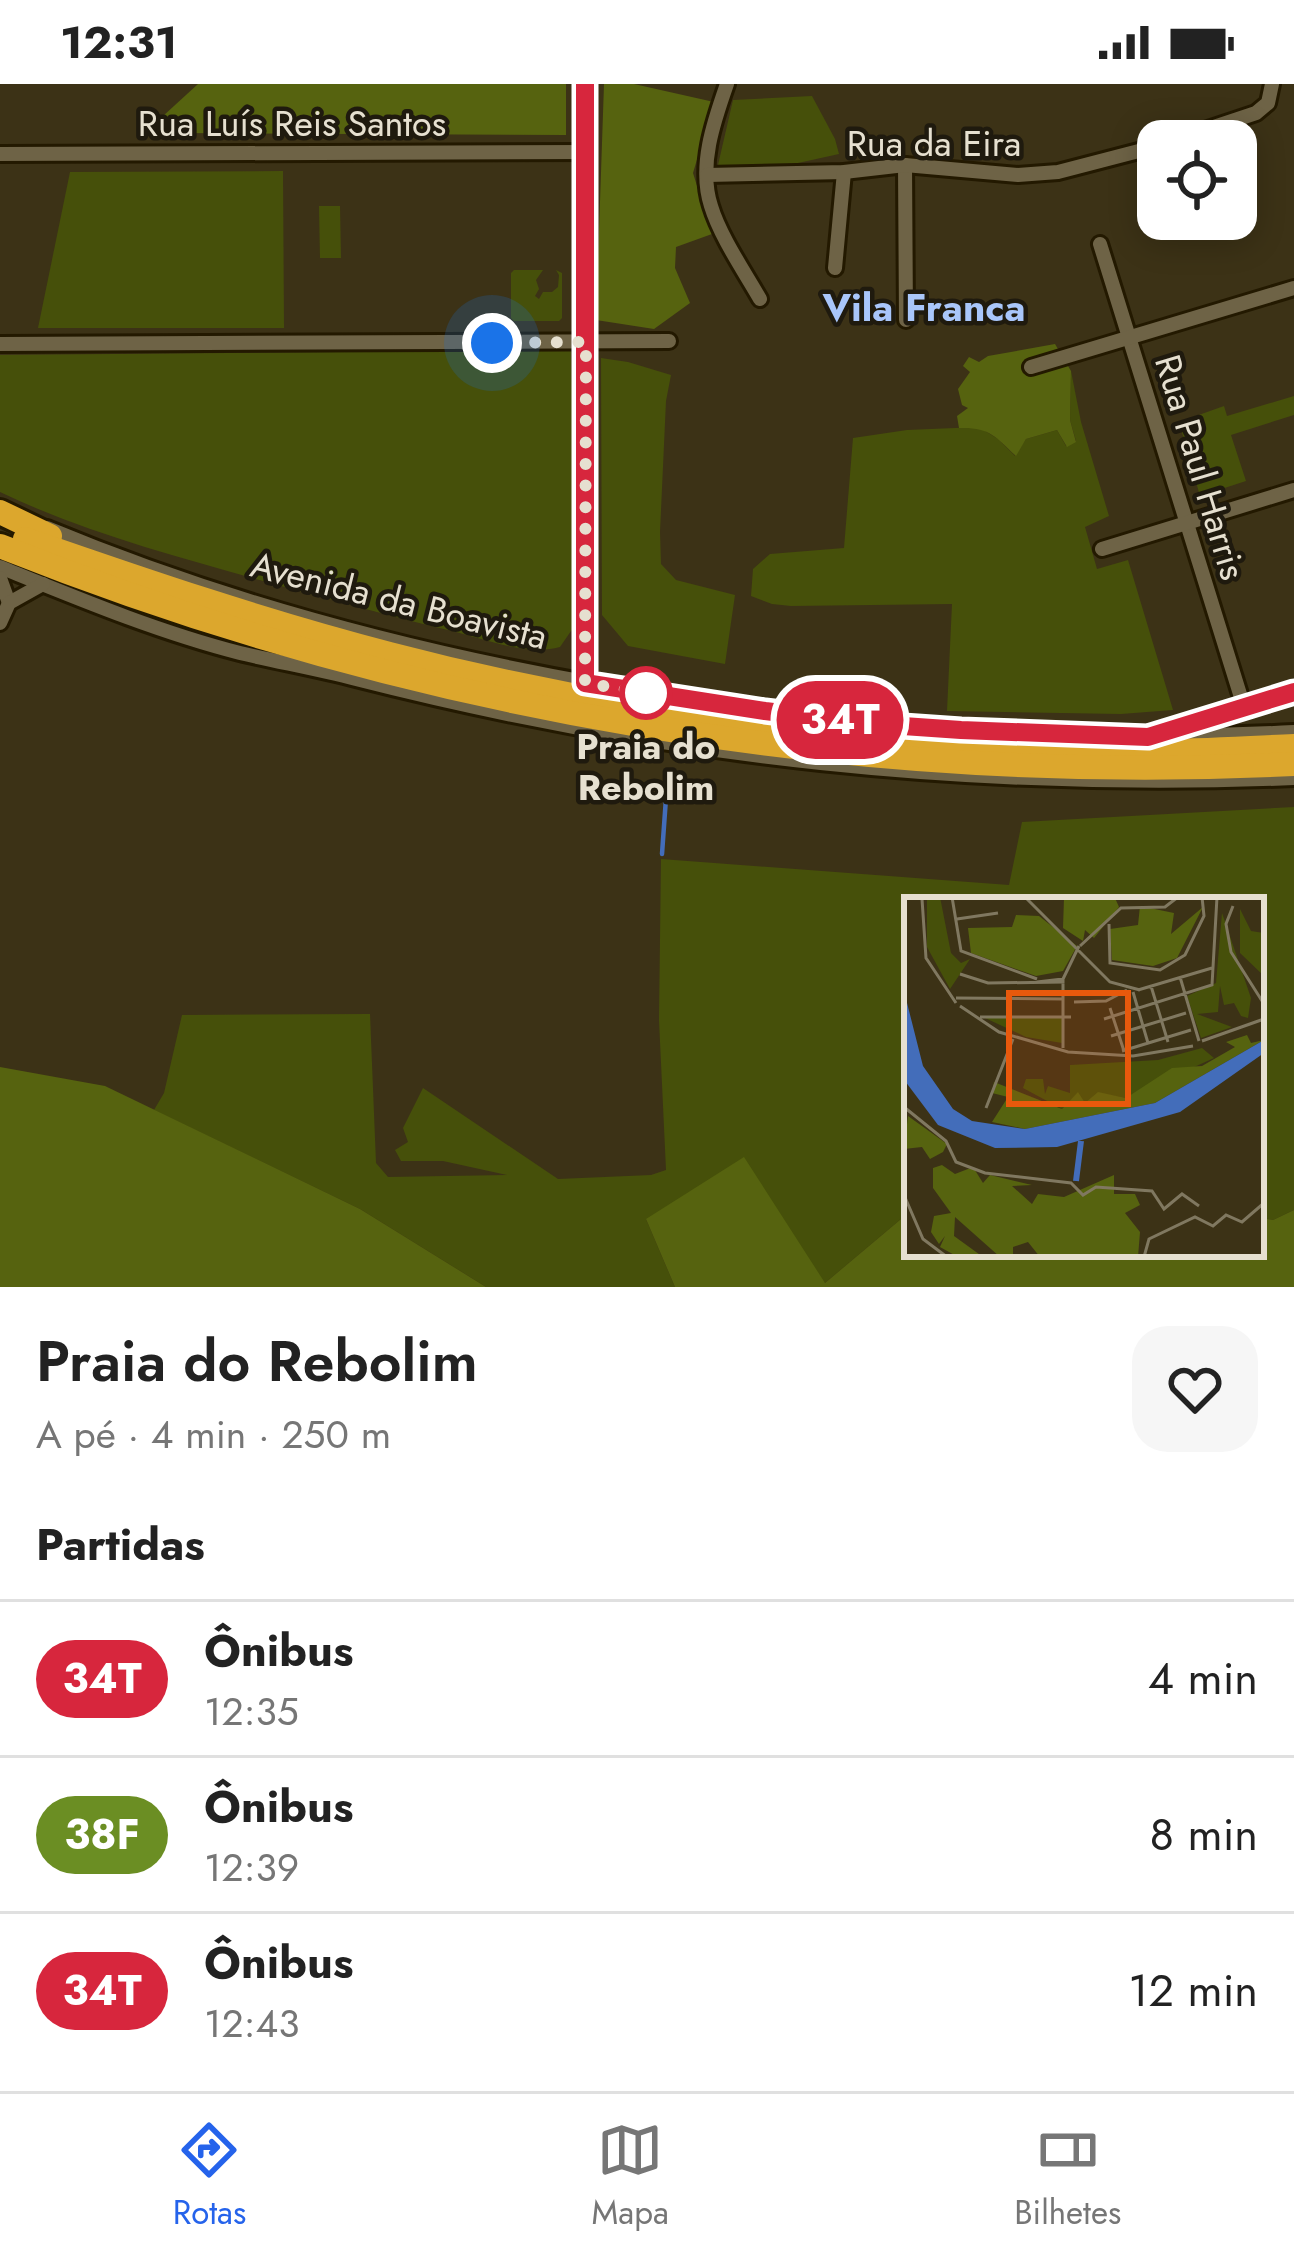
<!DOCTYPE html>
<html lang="pt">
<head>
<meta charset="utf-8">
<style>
	:root { --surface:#fff; --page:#f6f6f6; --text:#222; --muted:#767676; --line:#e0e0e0; --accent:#2563eb }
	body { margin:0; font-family:Jost,sans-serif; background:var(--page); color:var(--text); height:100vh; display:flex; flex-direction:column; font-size:45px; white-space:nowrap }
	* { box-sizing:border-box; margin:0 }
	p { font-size:39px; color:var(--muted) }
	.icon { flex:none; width:66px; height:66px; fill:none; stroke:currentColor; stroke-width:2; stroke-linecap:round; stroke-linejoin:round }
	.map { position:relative; height:1203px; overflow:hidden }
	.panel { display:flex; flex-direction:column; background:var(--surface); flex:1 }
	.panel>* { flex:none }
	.badge { padding:0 24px; border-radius:39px; font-size:42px; line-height:78px }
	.buttons { position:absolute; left:1137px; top:36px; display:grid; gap:24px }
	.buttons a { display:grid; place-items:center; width:120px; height:120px; border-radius:24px; background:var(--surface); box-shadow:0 6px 30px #0003; font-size:60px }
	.you { position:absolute; width:60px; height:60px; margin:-30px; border:9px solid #fff; border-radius:50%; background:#1a73e8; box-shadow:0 0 0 18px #1a73e833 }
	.map>.badge { position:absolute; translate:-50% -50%; box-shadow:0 0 0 6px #fff }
	h2 { padding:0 36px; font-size:45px; line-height:108px }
	.round { display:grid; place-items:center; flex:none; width:126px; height:126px; border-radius:36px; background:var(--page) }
	.head { display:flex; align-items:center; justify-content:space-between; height:204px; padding:0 36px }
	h1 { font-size:57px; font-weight:600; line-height:90px }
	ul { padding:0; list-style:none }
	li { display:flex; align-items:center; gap:36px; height:156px; padding:0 36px; border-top:3px solid var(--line) }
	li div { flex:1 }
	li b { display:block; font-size:45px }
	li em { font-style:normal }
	li .badge { min-width:132px; font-weight:700; text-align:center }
	.status { display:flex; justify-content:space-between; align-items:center; height:84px; padding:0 60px; background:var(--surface); direction:ltr }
	.status svg { height:33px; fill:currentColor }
	.tab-bar { display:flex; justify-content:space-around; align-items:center; height:168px; border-top:3px solid var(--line); background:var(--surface); font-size:33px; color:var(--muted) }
	.tab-bar a { display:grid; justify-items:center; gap:6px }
	.tab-bar .current { color:var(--accent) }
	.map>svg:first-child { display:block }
	.green { fill:#46500a }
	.forest { fill:#56630f }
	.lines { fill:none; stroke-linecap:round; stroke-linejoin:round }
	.stream { stroke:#436dba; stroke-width:4.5 }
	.street-casing { stroke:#231900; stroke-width:20 }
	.highway-casing { stroke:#231900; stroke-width:30 }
	.street { stroke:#6e6346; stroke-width:14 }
	.highway { stroke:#dca72d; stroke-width:24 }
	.line-casing { stroke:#fff; stroke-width:27 }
	.line { stroke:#d7263d; stroke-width:18 }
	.walk { stroke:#e6e0d0; stroke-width:12; stroke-dasharray:0 21.6 }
	.stop-dot { fill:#fff; stroke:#d7263d; stroke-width:6 }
	.labels { text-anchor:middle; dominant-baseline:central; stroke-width:9; stroke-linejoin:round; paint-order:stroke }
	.street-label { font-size:36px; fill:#e6e0d0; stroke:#1f1a0e }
	.stop-label { font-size:36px; font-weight:bold; fill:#e6e0d0; stroke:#1f1a0e }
	.neighbourhood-label { font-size:39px; font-weight:bold; fill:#a9c6fa; stroke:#1f1a0e }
	.inset-river { fill:none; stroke:#436dba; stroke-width:6 }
	.inset-road { fill:none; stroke:#807860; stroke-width:3 }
	.view { fill:#e8590c; fill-opacity:0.15; stroke:#e8590c; stroke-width:6 }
	.inset-edge { fill:none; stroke:#e6e0d0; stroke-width:6 }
</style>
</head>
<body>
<div class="status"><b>12:31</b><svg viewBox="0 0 49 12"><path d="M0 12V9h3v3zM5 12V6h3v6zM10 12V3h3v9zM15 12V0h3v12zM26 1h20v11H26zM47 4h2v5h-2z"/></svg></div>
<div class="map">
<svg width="1294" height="1203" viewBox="0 0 1294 1203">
	<rect width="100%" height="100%" fill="#3c3216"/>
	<g class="green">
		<path d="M812 12 835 55 839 70 789 81H718L733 16Z"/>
		<path d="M283 87 284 244H38L70 88Z"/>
		<path d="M319 122H340L341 174H320Z"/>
		<path d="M514 186H543L536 196 539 205 535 212 539 215 543 208H552L558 203 559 191 556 186 562 189V234L559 237H514L511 234V189Z"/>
		<path d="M571 266 578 544 571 547 560 563C526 572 485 555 452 547 388 532 326 514 263 497 175 472 83 448 0 408V271Z"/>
		<path d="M601 274 628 278 671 291 666 317 660 448 661 480 676 496 735 511 725 580 628 562 602 531Z"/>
		<path d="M1071 287 1081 338 1109 432 1085 443 1097 485 1128 476 1173 626 1121 630 947 627 952 520 791 522 772 520 751 512 753 485 770 470 844 464 853 354 907 346 979 343 998 355 1015 372 1026 355 1057 346 1066 362 1076 357 1070 336Z"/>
		<path d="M1294 312V331L1231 351 1246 397 1200 412 1179 338 1224 322 1227 332Z"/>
		<path d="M1294 723V1126L1273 1136 1261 1134V816H907V1130L825 1199 646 1135 675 1203H486L360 1125 154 1026 164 1009 182 931 370 930 376 1079 388 1093 507 1091 443 1077H401L395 1066 408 1058 403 1044 423 1004 558 1095 651 1091 666 1086 659 936 661 775 1009 801 1022 738Z"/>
	</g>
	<g class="forest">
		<path d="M198 0H566V51L175 49 163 32Z"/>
		<path d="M604 0H634L714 18 693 89 712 150 676 163 675 184 690 219 654 245 596 236Z"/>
		<path d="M1055 260 1071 287 1070 336 1076 358 1067 363 1057 346 1026 355 1016 372C995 352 989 343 959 344L957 332 968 324 962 321 958 305 970 288 963 282 969 273 979 278 988 272Z"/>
		<path d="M0 983 105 1002 360 1125 486 1203H0Z"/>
		<path d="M744 1073 825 1199 907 1130V1170H1261V1134L1273 1136 1294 1126V1203H675L646 1135Z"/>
	</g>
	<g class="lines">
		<path class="stream" d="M662 770 667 700"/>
		<g class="street-casing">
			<g id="street">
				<path d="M727 0C714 37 698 82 711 122 720 152 744 187 760 215"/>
				<path d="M1172 57 1256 29 1268 19 1272 0"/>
				<path d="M0 70 584 68"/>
				<path d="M905 81 906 236"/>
				<path d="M707 91 844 88 905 81 1018 91 1058 88 1158 62"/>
				<path d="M1100 160 1244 623"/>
				<path d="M835 184 844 88"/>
				<path d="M0 260 669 257"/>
				<path d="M1031 283 1294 204"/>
				<path d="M47 444C251 529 469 582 687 615 888 645 1091 659 1294 648"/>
				<path d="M1102 465 1294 406"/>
				<path d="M0 483C79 515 158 548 240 569 278 578 317 585 356 595 666 674 973 707 1294 694"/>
				<path d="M0 494 9 519"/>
				<path d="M0 539 9 519 43 500"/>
				<path d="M585 599V0"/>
				<path d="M1167 647 1294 608"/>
			</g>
		</g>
		<g class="highway-casing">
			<g id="highway">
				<path d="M0 428 50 452"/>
				<path d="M25 455C146 497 266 538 390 570 634 634 888 663 1139 667 1191 668 1243 664 1294 662"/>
				<path d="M0 462C408 625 854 702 1294 680"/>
			</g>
		</g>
		<use href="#street" class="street"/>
		<use href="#highway" class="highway"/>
	</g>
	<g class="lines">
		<g class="line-casing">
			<path id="line" d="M585 0V599L765 627 874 640 961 646 1148 653 1294 608"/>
		</g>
		<use href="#line" class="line"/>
		<path class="walk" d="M492 259 586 258 585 599 646 609"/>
	</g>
	<circle class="stop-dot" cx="646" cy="609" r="24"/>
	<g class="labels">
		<g class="street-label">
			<text x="292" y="39">Rua Luís Reis Santos</text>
			<text x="934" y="59">Rua da Eira</text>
			<text transform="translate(1201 383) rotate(73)">Rua Paul Harris</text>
			<text transform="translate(399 516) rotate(14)">Avenida da Boavista</text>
		</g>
		<g class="stop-label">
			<text x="646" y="662">Praia do<tspan x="646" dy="41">Rebolim</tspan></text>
		</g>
		<g class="neighbourhood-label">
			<text x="924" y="223">Vila Franca</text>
		</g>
	</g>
	<g transform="translate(904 813)">
		<rect width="360" height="360" fill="#3c3216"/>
		<path d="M23 0H36L47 56 57 66 66 62 46 92 23 50ZM336 12 347 34 360 36V79L336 56ZM318 16 347 101 344 121 337 119 330 106 320 108 316 89 314 115 293 117 328 130 297 141 283 99 312 86ZM81 121H158V146L122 140ZM298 151 310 161 222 201 195 196 181 207 174 196 158 212 119 191 122 182H139L141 197 144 189 166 196V168L254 163Z" fill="#46500a"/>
		<path d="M160 1H211L215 10 190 41 181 33 179 44 159 31ZM236 9 270 16 267 37 299 10 273 61 249 69 208 63 206 32 234 28ZM112 18 135 19 173 49 159 74 132 79 67 56 64 31 108 30ZM343 138 347 146 360 143 251 206 121 232 88 225 104 200 88 196 90 185 158 212 174 195 181 206 194 195 222 201 268 171 298 169 331 150 322 145ZM4 219 43 247 39 255 26 262 18 250 0 252ZM38 268 51 277 69 270 79 286 86 278 128 288 108 289 128 307 134 297 160 300 210 278V297H231L236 308 221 316 236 335 234 360H136L124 345 109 350V359L96 360 51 320 50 339 79 360H54L36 350 41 339 35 347 27 335 30 319 47 316 29 291V271Z" fill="#56630f"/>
		<path d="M0 94 19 169 49 212 68 224 121 232 251 206 360 143V156L276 215 153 250 91 251 34 228 1 184Z" fill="#436dba"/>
		<path class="inset-river" d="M172 284 177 244"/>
		<path class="inset-road" d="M48 0 57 54 133 82M121 0 206 85 236 93M18 2 22 61 52 106M329 9 322 27 327 55 360 107M53 22 94 16M205 27 206 66 256 73 281 58 300 19 298 0M176 49 217 11 261 10 274 0M56 77 84 86 159 85V82L133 85M276 80 295 144M159 82 175 49M247 89 264 145M234 93 308 71M229 95 244 146M52 101 159 102M170 105 202 104 223 93M56 109 95 135 164 155 229 159 289 149M206 111 220 154M76 120H167M200 122 308 88 313 0M207 139 282 116M298 144 360 122M159 151V85M218 154 287 133M0 210 42 244 52 265 81 276 167 286 179 298 192 290 248 294 260 312 278 297 295 309M82 211 109 142M0 298 19 342 43 360M240 360 245 342 291 320 309 329 322 318 338 325 360 306"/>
		<path class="view" d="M105 96H224V207H105Z"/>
		<rect width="360" height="360" class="inset-edge"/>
	</g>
</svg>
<div class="buttons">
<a><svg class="icon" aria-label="locate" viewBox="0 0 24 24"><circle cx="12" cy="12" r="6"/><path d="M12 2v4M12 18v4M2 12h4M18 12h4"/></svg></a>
</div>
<div class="you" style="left:492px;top:259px"></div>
<b class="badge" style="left:840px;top:636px;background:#d7263d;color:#fff">34T</b>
</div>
<section class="panel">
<div class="head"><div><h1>Praia do Rebolim</h1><p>A pé · 4 min · 250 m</p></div><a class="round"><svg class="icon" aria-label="heart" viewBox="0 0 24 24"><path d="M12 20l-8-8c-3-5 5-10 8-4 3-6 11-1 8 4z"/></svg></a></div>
<h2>Partidas</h2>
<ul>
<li><span class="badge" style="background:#d7263d;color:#fff">34T</span><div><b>Ônibus</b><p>12:35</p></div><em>4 min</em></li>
<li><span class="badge" style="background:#6b8e23;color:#fff">38F</span><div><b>Ônibus</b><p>12:39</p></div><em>8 min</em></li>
<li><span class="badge" style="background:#d7263d;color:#fff">34T</span><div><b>Ônibus</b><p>12:43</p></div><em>12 min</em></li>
</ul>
</section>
<nav class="tab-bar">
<a class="current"><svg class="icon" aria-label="directions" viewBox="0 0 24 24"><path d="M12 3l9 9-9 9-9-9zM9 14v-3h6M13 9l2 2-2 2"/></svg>Rotas</a>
<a><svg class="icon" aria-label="map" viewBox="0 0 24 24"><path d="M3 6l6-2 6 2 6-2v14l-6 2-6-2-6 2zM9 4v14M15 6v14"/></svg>Mapa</a>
<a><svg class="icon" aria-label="tickets" viewBox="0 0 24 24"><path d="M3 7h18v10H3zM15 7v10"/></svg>Bilhetes</a>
</nav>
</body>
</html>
